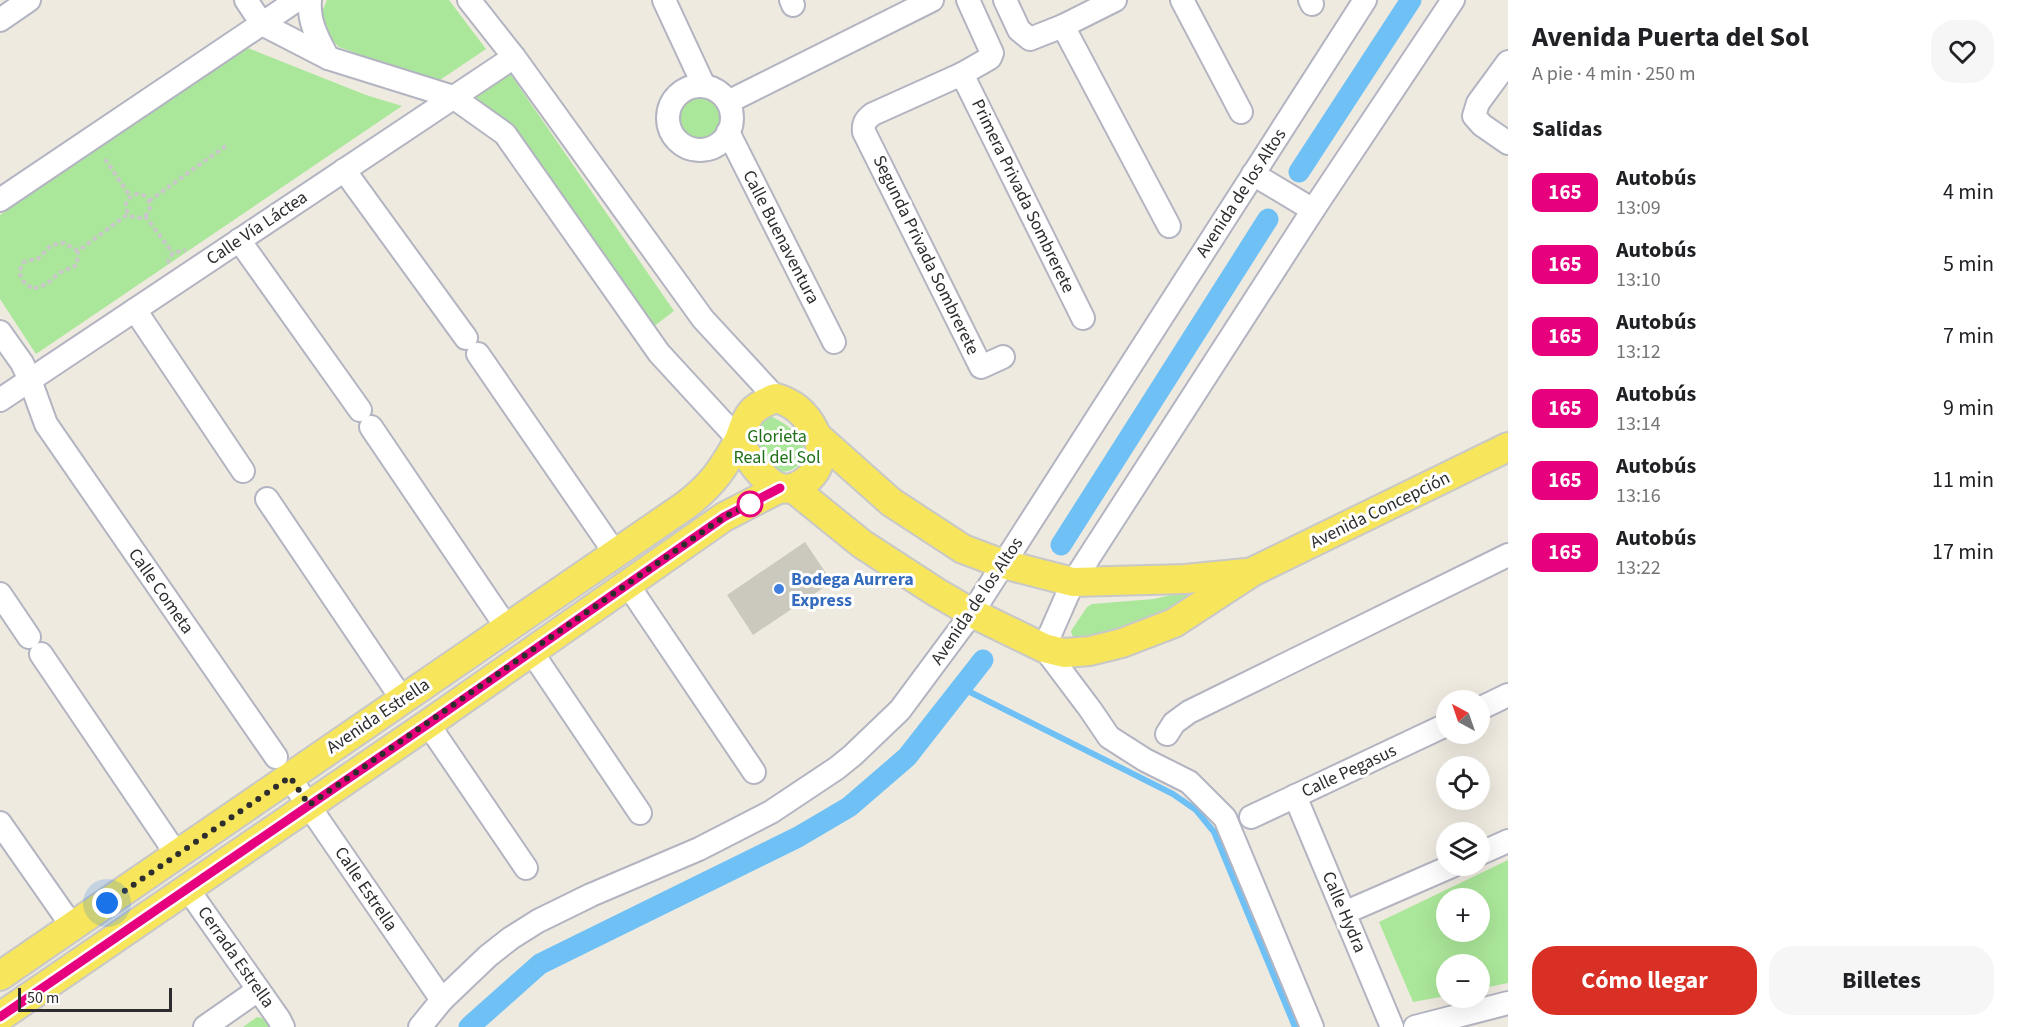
<!DOCTYPE html>
<html lang="es">
<head>
<meta charset="utf-8">
<style>
	:root { --surface:#fff; --page:#f6f6f6; --text:#202124; --muted:#757577; --accent:#d93025 }
	body { margin:0; font-family:"Source Sans 3",sans-serif; background:var(--page); color:var(--text); height:100vh; display:flex; flex-direction:column; font-size:22px; white-space:nowrap }
	* { box-sizing:border-box; margin:0 }
	p { font-size:20px; color:var(--muted) }
	.icon { flex:none; width:33px; height:33px; fill:none; stroke:currentColor; stroke-width:2; stroke-linecap:round; stroke-linejoin:round }
	.map { position:relative; flex:1; overflow:hidden }
	.details { display:flex; flex-direction:column; background:var(--surface); width:510px }
	.details>* { flex:none }
	.badge { padding:0 12px; border-radius:9px; font-size:21px; line-height:39px }
	.needle { width:39px; rotate:320deg }
	.fabs { position:absolute; left:1436px; top:690px; display:grid; gap:12px }
	.fabs a { display:grid; place-items:center; width:54px; height:54px; border-radius:50%; background:var(--surface); box-shadow:0 6px 24px #0002; font-size:30px }
	.scale { position:absolute; left:18px; bottom:15px; width:154px; box-sizing:border-box; padding-left:6px; border:3px solid #2d2d2d; border-top:0; font-size:16px; line-height:21px; white-space:nowrap; color:#2d2d2d; -webkit-text-stroke:4px #fff; paint-order:stroke }
	.you { position:absolute; width:30px; height:30px; margin:-15px; border:4px solid #fff; border-radius:50%; background:#1a73e8; box-shadow:0 0 0 9px #1a73e833 }
	.map>.badge { position:absolute; translate:-50% -50%; box-shadow:0 0 0 3px #fff }
	h2 { padding:0 24px; font-size:22px; line-height:54px }
	.round { display:grid; place-items:center; flex:none; width:63px; height:63px; border-radius:24px; background:var(--page) }
	.head { display:flex; align-items:center; justify-content:space-between; height:102px; padding:0 24px }
	h1 { font-size:28px; font-weight:700; line-height:45px }
	.action { display:flex; gap:12px; margin-top:auto; padding:12px 24px }
	.action a { flex:1; height:69px; border-radius:24px; background:var(--accent); color:#fff; font-size:24px; font-weight:700; line-height:69px; text-align:center }
	.action a+a { background:var(--page); color:var(--text) }
	ul { padding:0; list-style:none }
	li { display:flex; align-items:center; gap:18px; height:72px; padding:0 24px }
	li div { flex:1 }
	li b { display:block; font-size:22px }
	li em { font-style:normal }
	li .badge { min-width:66px; font-weight:700; text-align:center }
	main { display:flex; flex:1; min-height:0 }
	.map>svg:first-child { display:block }
	.green { fill:#abe79a; fill-rule:evenodd }
	.lines { fill:none; stroke-linecap:round; stroke-linejoin:round }
	.stream { stroke:#6fc1f5; stroke-width:6 }
	.canal { stroke:#6fc1f5; stroke-width:21 }
	.building { fill:#cbc8be }
	.minor-casing { stroke:#b3b4c1; stroke-width:26 }
	.major-casing { stroke:#c8c8c8; stroke-width:32 }
	.path { stroke:#c8c8c8; stroke-width:4; stroke-dasharray:4.5 3; stroke-linecap:butt }
	.minor { stroke:#fff; stroke-width:22 }
	.major { stroke:#f7e65c; stroke-width:28 }
	.line-casing { stroke:#fff; stroke-width:14 }
	.line { stroke:#e6007e; stroke-width:9 }
	.walk { stroke:#2d2d2d; stroke-width:6; stroke-dasharray:0 10.8 }
	.stop-dot { fill:#fff; stroke:#e6007e; stroke-width:3 }
	.shop-dot { fill:#3f7fe0; stroke:#fff; stroke-width:2 }
	.labels { text-anchor:middle; dominant-baseline:central; stroke-width:6; stroke-linejoin:round; paint-order:stroke }
	.street-label { font-size:18px; fill:#2d2d2d; stroke:#fff }
	.park-label { font-size:18px; fill:#1f7018; stroke:#fff }
	.shop-label { font-size:18px; font-weight:bold; fill:#366cbe; stroke:#fff; text-anchor:start }
</style>
</head>
<body>
<main>
<div class="map">
<svg width="1508" height="1027" viewBox="0 0 1508 1027">
	<rect width="100%" height="100%" fill="#efeae0"/>
	<g class="green">
		<path d="M327 0H449L486 49 437 82 339 47 326 34 321 14Z"/>
		<path d="M248 48 366 95 402 106 36 354 0 299V215Z"/>
		<path d="M509 72 674 311 653 327 467 100Z"/>
		<circle cx="699" cy="118" r="21"/>
		<path d="M764 414C782 419 811 439 802 460 799 466 794 469 788 471 783 472 778 472 774 470 767 465 751 440 746 432Z"/>
		<path d="M1196 589 1198 594 1190 600 1098 637 1076 639 1072 635 1071 631 1087 607 1092 604 1154 599Z"/>
		<path d="M1508 860V983L1479 989V964H1446V996L1413 1002 1379 922ZM1446 898H1479V932H1446Z"/>
		<path d="M257 1017 262 1018 270 1027H243Z"/>
	</g>
	<g class="lines">
		<path class="stream" d="M962 688 1173 794 1196 810 1214 832 1295 1027"/>
		<g class="canal">
			<path d="M1299 172 1411 0"/>
			<path d="M1061 545 1268 219"/>
			<path d="M469 1027 540 964 798 837 849 807 907 757 983 660"/>
		</g>
	</g>
	<path class="building" d="M805 542 832 582 753 635 727 595Z"/>
	<g class="lines">
		<g class="minor-casing">
			<g id="minor">
				<path d="M246 0 262 24 328 58 453 97 505 134 659 353 739 440"/>
				<path d="M310 0C308 22 318 39 328 58"/>
				<path d="M469 0 514 57 703 319 776 398"/>
				<path d="M664 0 704 86"/>
				<path d="M791 0 793 5"/>
				<path d="M968 0 992 53 990 58 962 74 873 114C866 119 863 123 864 132L981 367 1003 357"/>
				<path d="M1005 0 1019 30 1030 39 1063 26 1115 0"/>
				<path d="M1182 0 1241 112"/>
				<path d="M1310 0 1312 4"/>
				<path d="M0 20 29 0"/>
				<path d="M1063 26 1169 226"/>
				<path d="M1508 62 1478 103 1474 116 1482 125 1508 143"/>
				<path d="M962 74 1083 318"/>
				<circle cx="700" cy="118" r="32"/>
				<path d="M728 102 932 0"/>
				<path d="M728 132 834 342"/>
				<path d="M344 170 466 338"/>
				<path d="M1253 174 1313 210"/>
				<path d="M0 200 297 0"/>
				<path d="M239 240 360 410"/>
				<path d="M135 310 243 471"/>
				<path d="M0 332 22 363 30 380 46 424 276 757"/>
				<path d="M478 354 615 553"/>
				<path d="M0 400 514 57"/>
				<path d="M371 427 507 628"/>
				<path d="M267 499 402 699"/>
				<path d="M628 585 754 772"/>
				<path d="M0 594 29 637"/>
				<path d="M531 651 640 813"/>
				<path d="M41 654 177 855"/>
				<path d="M1479 709 1508 695"/>
				<path d="M428 724 526 868"/>
				<path d="M1167 734 1174 723 1189 712 1508 555"/>
				<path d="M289 777 442 1000"/>
				<path d="M1295 796 1392 1027"/>
				<path d="M1251 817 1446 725"/>
				<path d="M0 823 72 926"/>
				<path d="M1479 854 1508 841"/>
				<path d="M187 888 279 1019 283 1027"/>
				<path d="M1344 913 1452 866"/>
				<path d="M205 1027 258 990"/>
				<path d="M420 1027 442 1000 488 956 511 938 538 921 591 895 699 849 771 812 837 768 853 755 900 710 972 613 1365 0"/>
				<path d="M1312 1027 1225 818 1189 782 1145 760 1109 737 1090 709 1044 648 1073 582 1313 210 1453 0"/>
				<path d="M1415 1027 1508 1003"/>
			</g>
		</g>
		<g class="major-casing">
			<g id="major">
				<path d="M776 398C794 403 806 414 814 430 825 450 822 470 803 483 796 487 790 490 781 488 764 483 746 456 739 440 748 414 749 408 776 398Z"/>
				<path d="M818 437 891 502 963 549 1003 564 1073 582 1185 579 1246 573"/>
				<path d="M794 489 862 544 936 592 972 613 1044 648 1064 653 1090 651 1122 643 1174 623 1252 572 1508 447"/>
				<path d="M0 976 686 505C713 484 722 470 739 440"/>
				<path d="M0 1017 428 724 724 517 780 488"/>
			</g>
		</g>
		<g class="path">
			<path d="M105 159 130 196"/>
			<circle cx="138" cy="206" r="12"/>
			<path d="M149 201 227 145"/>
			<path d="M145 216 173 253"/>
			<path d="M78 251 64 243 51 245 39 258 24 262 19 272 23 281 33 289 47 284 59 273 77 265 78 251 128 214"/>
			<path d="M167 263 173 253 186 250"/>
		</g>
		<use href="#minor" class="minor"/>
		<use href="#major" class="major"/>
	</g>
	<g class="lines">
		<g class="line-casing">
			<path id="line" d="M0 1017 428 724 724 517 780 488"/>
		</g>
		<use href="#line" class="line"/>
		<path class="walk" d="M107 903 290 777 309 805 724 517 750 504"/>
	</g>
	<circle class="stop-dot" cx="750" cy="504" r="12"/>
	<circle class="shop-dot" cx="779" cy="589" r="6"/>
	<g class="labels">
		<g class="street-label">
			<text transform="translate(1241 193) rotate(-57)">Avenida de los Altos</text>
			<text transform="translate(1023 196) rotate(64)">Primera Privada Sombrerete</text>
			<text transform="translate(257 228) rotate(-34)">Calle Vía Láctea</text>
			<text transform="translate(781 237) rotate(63)">Calle Buenaventura</text>
			<text transform="translate(926 255) rotate(64)">Segunda Privada Sombrerete</text>
			<text transform="translate(1380 510) rotate(-26)">Avenida Concepción</text>
			<text transform="translate(161 591) rotate(55)">Calle Cometa</text>
			<text transform="translate(977 601) rotate(-56)">Avenida de los Altos</text>
			<text transform="translate(378 716) rotate(-34)">Avenida Estrella</text>
			<text transform="translate(1349 771) rotate(-25)">Calle Pegasus</text>
			<text transform="translate(366 889) rotate(56)">Calle Estrella</text>
			<text transform="translate(1344 912) rotate(67)">Calle Hydra</text>
			<text transform="translate(236 957) rotate(55)">Cerrada Estrella</text>
		</g>
		<g class="park-label">
			<text x="777" y="436">Glorieta<tspan x="777" dy="21">Real del Sol</tspan></text>
		</g>
		<g class="shop-label">
			<text x="791" y="579">Bodega Aurrera<tspan x="791" dy="21">Express</tspan></text>
		</g>
	</g>
</svg>
<div class="fabs">
<a><svg class="needle" viewBox="-14 -14 28 28"><path d="M0-13l5 13h-10z" fill="#e53935"/><path d="M0 13l5-13h-10z" fill="#757577"/></svg></a>
<a><svg class="icon" aria-label="locate" viewBox="0 0 24 24"><circle cx="12" cy="12" r="6"/><path d="M12 2v4M12 18v4M2 12h4M18 12h4"/></svg></a>
<a><svg class="icon" aria-label="layers" viewBox="0 0 24 24"><path d="M12 4l9 5-9 5-9-5zM3 14l9 5 9-5"/></svg></a>
<a>+</a>
<a>−</a>
</div>
<div class="scale">50 m</div>
<div class="you" style="left:107px;top:903px"></div>
</div>
<section class="details">
<div class="head"><div><h1>Avenida Puerta del Sol</h1><p>A pie · 4 min · 250 m</p></div><a class="round"><svg class="icon" aria-label="heart" viewBox="0 0 24 24"><path d="M12 20l-8-8c-3-5 5-10 8-4 3-6 11-1 8 4z"/></svg></a></div>
<h2>Salidas</h2>
<ul>
<li><span class="badge" style="background:#e6007e;color:#fff">165</span><div><b>Autobús</b><p>13:09</p></div><em>4 min</em></li>
<li><span class="badge" style="background:#e6007e;color:#fff">165</span><div><b>Autobús</b><p>13:10</p></div><em>5 min</em></li>
<li><span class="badge" style="background:#e6007e;color:#fff">165</span><div><b>Autobús</b><p>13:12</p></div><em>7 min</em></li>
<li><span class="badge" style="background:#e6007e;color:#fff">165</span><div><b>Autobús</b><p>13:14</p></div><em>9 min</em></li>
<li><span class="badge" style="background:#e6007e;color:#fff">165</span><div><b>Autobús</b><p>13:16</p></div><em>11 min</em></li>
<li><span class="badge" style="background:#e6007e;color:#fff">165</span><div><b>Autobús</b><p>13:22</p></div><em>17 min</em></li>
</ul>
<div class="action"><a>Cómo llegar</a><a>Billetes</a></div>
</section>
</main>
</body>
</html>
